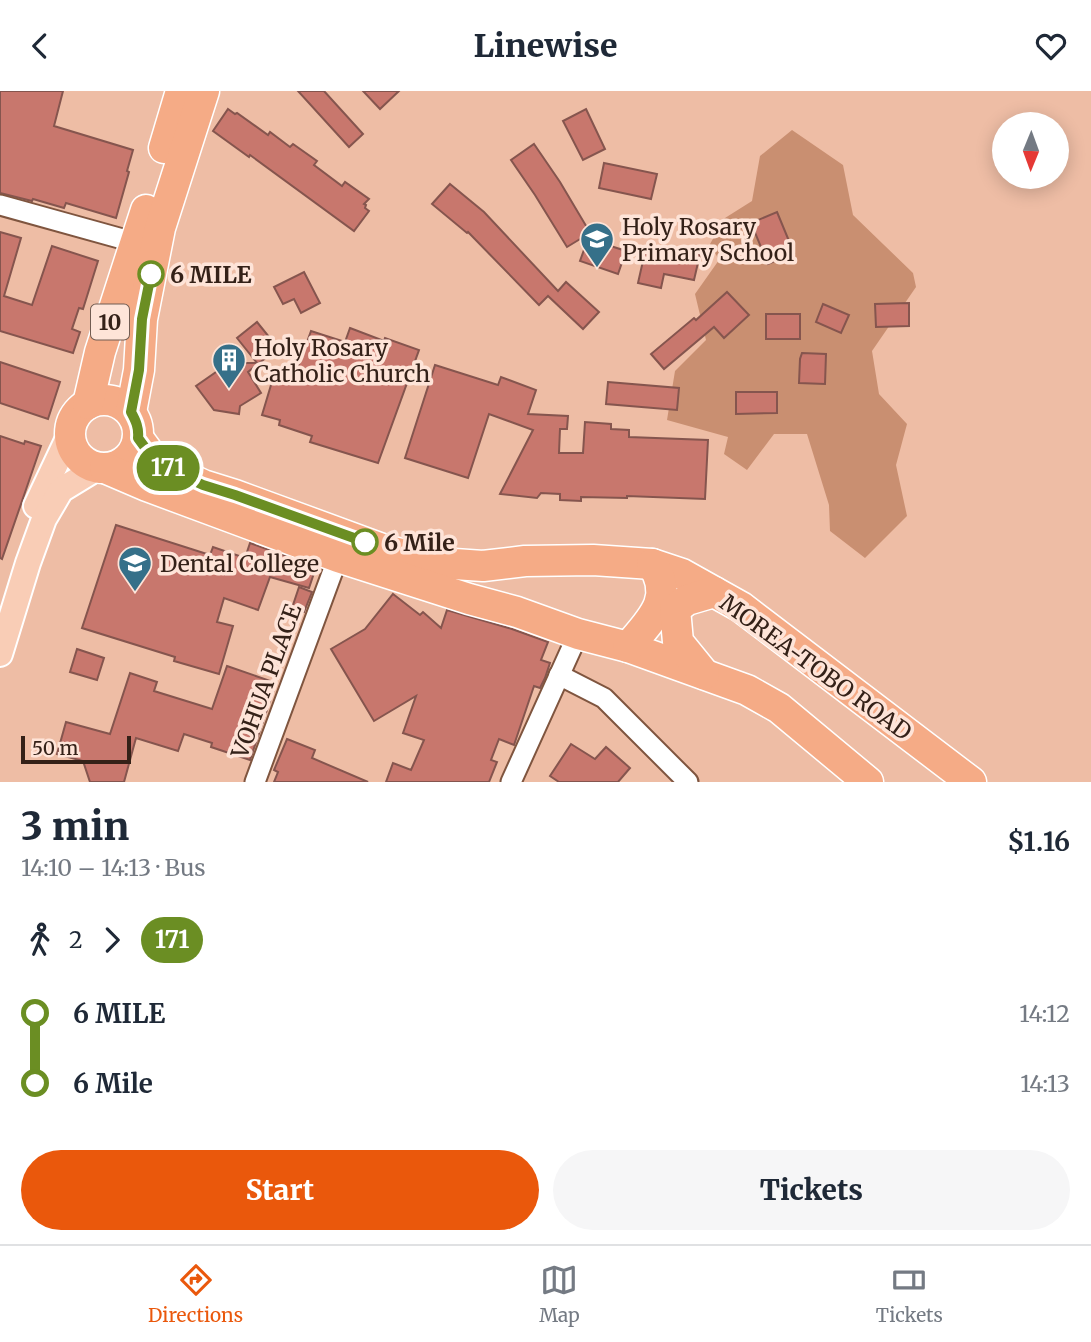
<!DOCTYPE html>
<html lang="en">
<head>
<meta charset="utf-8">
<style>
	:root { --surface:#fff; --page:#f6f6f7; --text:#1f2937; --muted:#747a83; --line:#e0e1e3; --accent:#ea580c }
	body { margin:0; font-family:Merriweather,serif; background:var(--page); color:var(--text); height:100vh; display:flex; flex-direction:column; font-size:26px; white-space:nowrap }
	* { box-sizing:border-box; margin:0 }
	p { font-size:23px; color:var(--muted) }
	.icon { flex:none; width:38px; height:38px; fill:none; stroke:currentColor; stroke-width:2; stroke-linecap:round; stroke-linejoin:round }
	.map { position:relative; height:691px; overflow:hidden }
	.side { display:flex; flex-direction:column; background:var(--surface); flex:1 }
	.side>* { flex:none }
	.badge { padding:0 14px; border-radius:23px; font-size:24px; line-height:46px }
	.needle { width:46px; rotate:181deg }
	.fabs { position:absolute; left:992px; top:21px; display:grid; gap:14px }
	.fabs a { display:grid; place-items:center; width:77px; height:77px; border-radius:50%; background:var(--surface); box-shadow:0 4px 18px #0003; font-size:35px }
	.scale { position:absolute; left:21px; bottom:18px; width:110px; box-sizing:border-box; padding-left:7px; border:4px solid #342118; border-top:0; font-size:19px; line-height:24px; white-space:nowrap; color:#342118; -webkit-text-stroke:5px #fee4d8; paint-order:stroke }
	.map>.badge { position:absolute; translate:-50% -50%; box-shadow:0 0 0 4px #fff }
	.legs { display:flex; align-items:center; gap:10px; height:77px; padding:0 21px; font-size:23px }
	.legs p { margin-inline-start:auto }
	.head { display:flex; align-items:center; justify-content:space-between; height:119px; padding:0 21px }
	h1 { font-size:38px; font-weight:800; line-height:52px }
	.primary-button { display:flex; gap:14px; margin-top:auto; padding:14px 21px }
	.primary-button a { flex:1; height:80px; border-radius:42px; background:var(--accent); color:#fff; font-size:28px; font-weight:800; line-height:80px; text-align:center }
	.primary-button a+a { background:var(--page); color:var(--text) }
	ul { padding:0 21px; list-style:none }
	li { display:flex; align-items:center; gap:24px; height:70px; font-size:26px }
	li i { display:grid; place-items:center; width:10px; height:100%; margin:0 9px; background:currentColor }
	li i::after { content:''; width:18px; height:18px; margin:-9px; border:5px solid; border-radius:50%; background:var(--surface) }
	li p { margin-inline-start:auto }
	li:first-child i { background:linear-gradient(#0000 50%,currentColor 0) }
	li:last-child i { background:linear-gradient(currentColor 50%,#0000 0) }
	header { display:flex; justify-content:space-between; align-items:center; height:91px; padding:0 21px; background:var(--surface); font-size:32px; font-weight:800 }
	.dock { display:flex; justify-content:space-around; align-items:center; height:98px; border-top:2px solid var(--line); background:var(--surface); font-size:19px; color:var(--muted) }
	.dock a { display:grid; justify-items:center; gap:4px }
	.dock .selected { color:var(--accent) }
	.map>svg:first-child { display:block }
	.green { fill:#c98f71 }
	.building { fill:#c8776d; stroke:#85554e; stroke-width:2 }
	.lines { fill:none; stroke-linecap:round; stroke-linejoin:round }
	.minor-casing { stroke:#7f553f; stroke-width:23 }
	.major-casing { stroke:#fff; stroke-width:28 }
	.highway-casing { stroke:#fff; stroke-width:33 }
	.minor { stroke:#fff; stroke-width:19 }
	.major { stroke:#f9cdb6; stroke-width:24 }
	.highway { stroke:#f5ab86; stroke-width:30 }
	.line-1-casing { stroke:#fff; stroke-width:16 }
	.line-1 { stroke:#6b8e23; stroke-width:10 }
	.stop-1-dot { fill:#fff; stroke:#6b8e23; stroke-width:3.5 }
	.labels { text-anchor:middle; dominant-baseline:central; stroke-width:7; stroke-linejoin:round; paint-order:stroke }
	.shield { fill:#fee4d8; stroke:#715c52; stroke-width:2 }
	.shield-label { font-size:21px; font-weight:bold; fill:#342118 }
	.poi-label { font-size:23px; fill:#342118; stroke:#fee4d8; text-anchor:start }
	.stop-label { font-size:23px; font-weight:bold; fill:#342118; stroke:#fee4d8; text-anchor:start }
	.street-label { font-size:23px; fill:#342118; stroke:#fee4d8 }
</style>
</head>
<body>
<header><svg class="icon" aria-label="back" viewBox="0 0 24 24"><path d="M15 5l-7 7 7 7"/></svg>Linewise<svg class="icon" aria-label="heart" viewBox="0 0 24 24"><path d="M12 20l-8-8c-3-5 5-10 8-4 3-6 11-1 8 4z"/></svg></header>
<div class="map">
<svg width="1091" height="691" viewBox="0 0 1091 691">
	<rect width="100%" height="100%" fill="#eebda5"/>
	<path class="green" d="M792 39 843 74 853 124 913 182 916 196 872 260 879 303 907 333 896 374 907 425 865 467 830 440 829 414 807 343H774L747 379 724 363 728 346 667 329 675 280 706 249 695 203 719 169 710 153 725 127 752 110 760 65Z"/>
	<g class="building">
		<path d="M0 0H63L54 35 133 59 127 80 129 81 116 127 66 112 64 117 33 108 32 110 0 102Z"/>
		<path d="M298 0H324L363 43 349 56Z"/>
		<path d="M363 0H399L380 18Z"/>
		<path d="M228 18 235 23 237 22 268 44 270 41 290 56 293 53 317 70 314 74 342 95 345 91 369 108 364 113 366 114 365 117 369 120 354 140 250 64 249 66 213 40Z"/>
		<path d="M586 18 605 58 583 69 563 30Z"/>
		<path d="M534 53 560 91 595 150 626 160 618 183 580 170 590 142 567 156 535 104 511 69Z"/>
		<path d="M604 72 657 83 651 108 599 97Z"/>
		<path d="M450 93 484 121 558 200 566 191 599 221 583 238 548 205 539 214 468 141 467 142 432 113Z"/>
		<path d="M777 121 794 162 768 173 751 132Z"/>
		<path d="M0 141 21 147 4 205 32 214 52 155 98 170 83 218 79 217 72 238 80 241 73 262 0 240Z"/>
		<path d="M676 158 700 163 694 189 664 183 661 197 638 192 645 161 674 167Z"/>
		<path d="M304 181 320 212 301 222 294 208 283 213 274 196Z"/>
		<path d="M727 201 749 224 724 247 714 236 664 278 651 263 694 227 696 229Z"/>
		<path d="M909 212V235L876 236 875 213Z"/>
		<path d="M823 213 849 224 841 242 816 231Z"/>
		<rect x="766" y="223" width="34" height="25"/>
		<path d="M257 231 278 257 248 281 261 302 240 315 239 323 214 319 196 295 229 272H257L237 247Z"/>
		<path d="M350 237 384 250 385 247 419 259 378 372 310 351 312 345 279 334 280 329 262 324 274 284 293 290 311 240 345 251Z"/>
		<path d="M802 262 826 263 825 293 799 292 800 268Z"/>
		<path d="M0 271 60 291 48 328 0 312Z"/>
		<path d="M435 274 498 294 501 286 536 299 528 323 568 325 567 338H560L559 362H583L585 331 611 333V338L629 339V346L708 349 705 408 627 405V407L581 406V410L560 409V403L541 402 537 407 500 403 533 339 489 323 468 387 405 367Z"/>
		<path d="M608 291 679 297 677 319 606 313Z"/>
		<path d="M736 301H777V322L736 323Z"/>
		<path d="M0 345 24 353 25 350 41 355 2 468 0 467Z"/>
		<path d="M116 434 210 464 213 456 245 467 250 452 316 476 309 497 270 486 258 519 224 507 217 531 233 535 219 583 174 570 175 566 82 537Z"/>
		<path d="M299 496 312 501 304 521 292 517Z"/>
		<path d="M393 503 420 524 423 521 441 537 447 519 512 538 548 551 541 569 550 572 545 587 540 597 534 595 514 654 499 648 491 669 497 671 489 691H386L393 672 411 679 424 649 403 642 416 605 374 630 331 558 365 538Z"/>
		<path d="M77 558 104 567 97 589 70 581Z"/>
		<path d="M227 575 276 592 250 669 211 656 212 652 184 643 178 660 136 647 124 691H90L83 670 57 663 66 631 110 643 130 582 157 591 154 600 212 618Z"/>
		<path d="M287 648 315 659 312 667 368 691H274L278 681 274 679Z"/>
		<path d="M571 653 595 668 606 656 630 677 618 691H559L550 685Z"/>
	</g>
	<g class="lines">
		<g class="minor-casing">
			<g id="minor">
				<path d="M0 114 137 152"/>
				<path d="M559 584 604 607 688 691"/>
				<path d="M255 691 338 466"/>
				<path d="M511 691 578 543"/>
			</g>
		</g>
		<g class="major-casing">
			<g id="major">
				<path d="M36 415 70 343"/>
				<path d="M0 563 28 472 44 428 61 399 97 377"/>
			</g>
		</g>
		<g class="highway-casing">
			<g id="highway">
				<path d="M164 57 181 0"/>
				<circle cx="104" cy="343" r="34"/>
				<path d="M88 313 100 261 146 119"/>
				<path d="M131 321 139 279 142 228 160 137 204 0"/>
				<path d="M138 347 149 362 166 377 203 394 235 404 385 459 423 468 440 472 483 475 525 470 593 469 652 473 682 483 741 516 971 691"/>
				<path d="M105 377 147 395 338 466 469 508 517 521 578 543 628 556 747 599 779 617 868 691"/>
				<path d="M628 556C650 530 676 507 652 473"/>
				<path d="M704 583 678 551 675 518 687 509 714 501"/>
			</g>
		</g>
		<use href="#minor" class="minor"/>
		<use href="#major" class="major"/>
		<use href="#highway" class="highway"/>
	</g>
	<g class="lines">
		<g class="line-1-casing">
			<path id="line-1" d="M151 183 142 228 139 279 131 321C136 330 139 337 138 347L149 362 166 377 203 394 235 404 365 451"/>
		</g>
		<use href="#line-1" class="line-1"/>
	</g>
	<defs>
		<g id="school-pin" transform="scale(1.75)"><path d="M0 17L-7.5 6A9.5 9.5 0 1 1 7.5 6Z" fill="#367089" stroke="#fee4d8"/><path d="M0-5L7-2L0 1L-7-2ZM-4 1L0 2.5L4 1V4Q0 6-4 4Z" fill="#fff"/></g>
		<g id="building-pin" transform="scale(1.75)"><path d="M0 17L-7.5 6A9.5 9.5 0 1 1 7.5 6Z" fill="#367089" stroke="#fee4d8"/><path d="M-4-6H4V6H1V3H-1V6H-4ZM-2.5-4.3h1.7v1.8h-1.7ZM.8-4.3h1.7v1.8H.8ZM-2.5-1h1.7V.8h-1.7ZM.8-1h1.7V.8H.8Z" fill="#fff"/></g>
		<g id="university-pin" transform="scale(1.75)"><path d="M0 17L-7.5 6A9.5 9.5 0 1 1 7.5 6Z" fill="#367089" stroke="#fee4d8"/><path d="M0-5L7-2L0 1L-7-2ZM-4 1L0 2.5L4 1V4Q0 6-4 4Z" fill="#fff"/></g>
	</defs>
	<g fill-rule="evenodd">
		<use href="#school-pin" x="597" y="148"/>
		<use href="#building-pin" x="229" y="269"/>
		<use href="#university-pin" x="135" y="472"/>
	</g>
	<g class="stop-1-dot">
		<circle cx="151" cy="183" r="12"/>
		<circle cx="365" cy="451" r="12"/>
	</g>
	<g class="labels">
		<rect class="shield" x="91" y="213.5" width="38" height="35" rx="5"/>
		<g class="shield-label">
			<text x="110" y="231">10</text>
		</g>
		<g class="poi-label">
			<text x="622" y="135">Holy Rosary<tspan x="622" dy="26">Primary School</tspan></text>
			<text x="254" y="256">Holy Rosary<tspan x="254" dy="26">Catholic Church</tspan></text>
			<text x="160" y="472">Dental College</text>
		</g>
		<g class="stop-label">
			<text x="170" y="183">6 MILE</text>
			<text x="384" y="451">6 Mile</text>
		</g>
		<g class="street-label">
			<text transform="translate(816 576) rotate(36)">MOREA-TOBO ROAD</text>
			<text transform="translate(266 590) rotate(-70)">VOHUA PLACE</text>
		</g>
	</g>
</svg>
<div class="fabs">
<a><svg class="needle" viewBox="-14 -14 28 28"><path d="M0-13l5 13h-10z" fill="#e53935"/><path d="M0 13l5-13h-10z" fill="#747a83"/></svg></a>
</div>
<div class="scale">50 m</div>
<b class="badge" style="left:168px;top:377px;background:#6b8e23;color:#fff">171</b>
</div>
<section class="side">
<div class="head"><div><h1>3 min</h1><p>14:10 – 14:13 · Bus</p></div><b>$1.16</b></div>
<div class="legs"><svg class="icon" aria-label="walk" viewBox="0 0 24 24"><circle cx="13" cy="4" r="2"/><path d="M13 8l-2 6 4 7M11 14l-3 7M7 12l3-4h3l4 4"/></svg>2<svg class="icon" aria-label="forward" viewBox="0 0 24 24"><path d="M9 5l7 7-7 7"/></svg><b class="badge" style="background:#6b8e23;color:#fff">171</b></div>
<ul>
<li><i style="color:#6b8e23"></i><b>6 MILE</b><p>14:12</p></li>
<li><i style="color:#6b8e23"></i><b>6 Mile</b><p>14:13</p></li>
</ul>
<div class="primary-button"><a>Start</a><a>Tickets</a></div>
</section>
<nav class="dock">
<a class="selected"><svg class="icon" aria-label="directions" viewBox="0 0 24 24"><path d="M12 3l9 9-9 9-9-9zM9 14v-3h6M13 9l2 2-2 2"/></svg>Directions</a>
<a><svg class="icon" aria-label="map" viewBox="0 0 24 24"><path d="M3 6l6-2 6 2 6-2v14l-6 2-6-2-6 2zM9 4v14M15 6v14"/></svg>Map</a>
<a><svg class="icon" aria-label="tickets" viewBox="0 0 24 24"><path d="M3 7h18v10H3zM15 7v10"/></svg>Tickets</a>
</nav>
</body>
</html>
